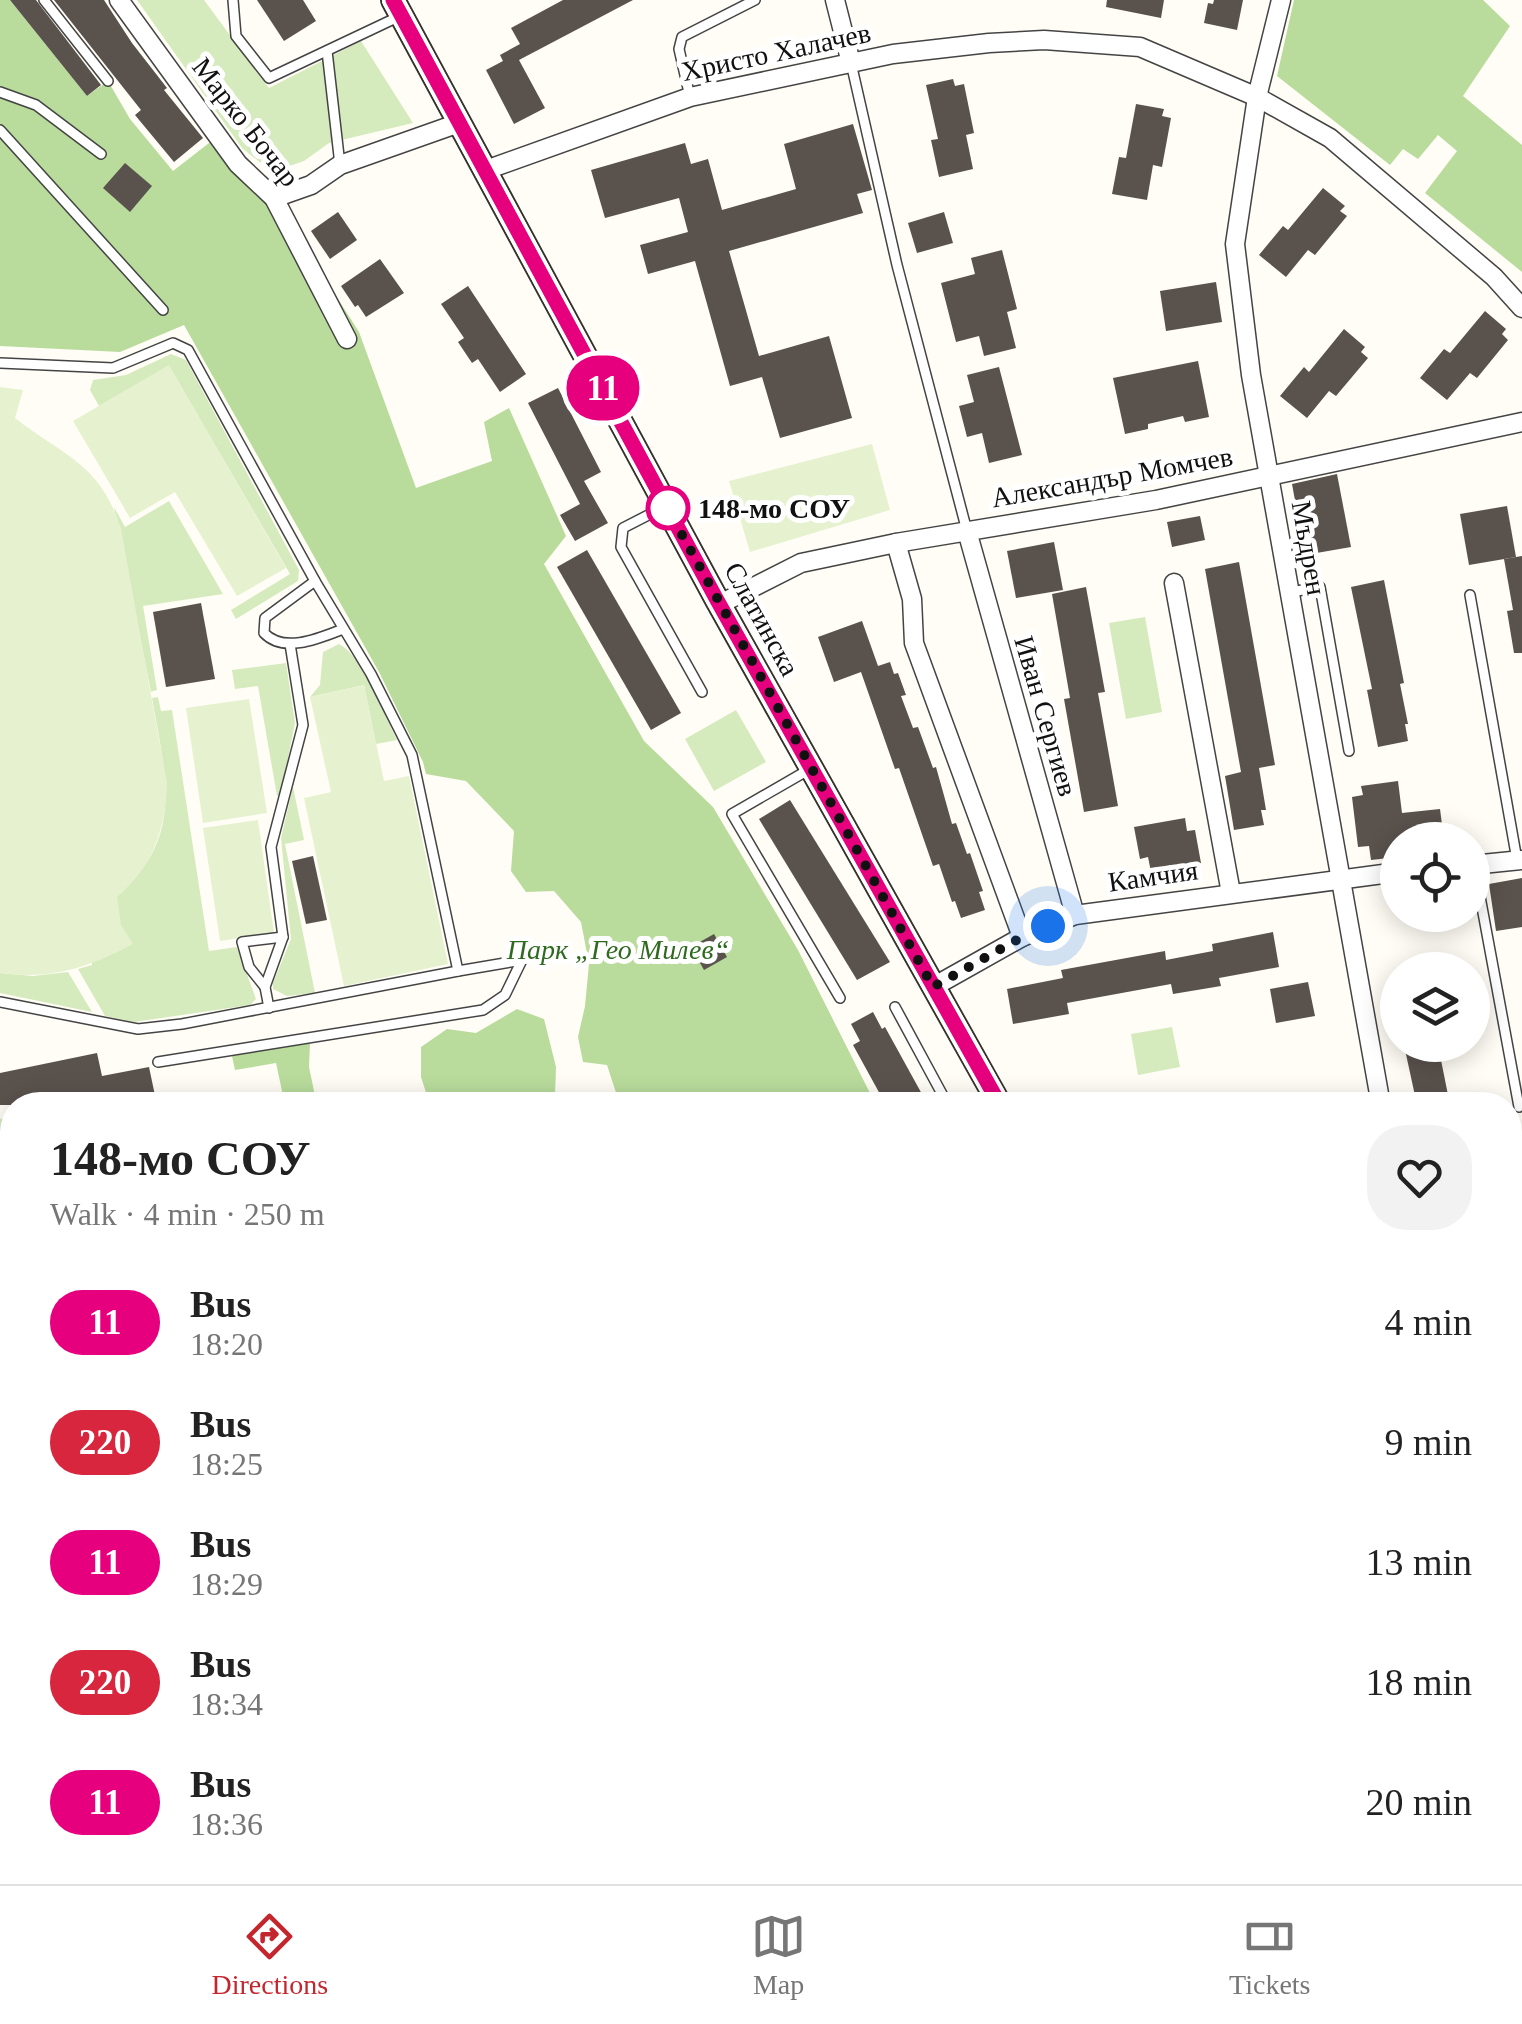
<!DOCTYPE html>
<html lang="en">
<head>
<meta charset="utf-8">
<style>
	:root { --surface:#fff; --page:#f2f2f2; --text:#222; --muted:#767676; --line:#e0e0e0; --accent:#c4262e }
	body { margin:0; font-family:Georgia,serif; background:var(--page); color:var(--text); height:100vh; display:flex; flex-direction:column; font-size:38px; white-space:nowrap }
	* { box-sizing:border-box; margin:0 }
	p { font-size:32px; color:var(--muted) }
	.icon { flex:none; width:55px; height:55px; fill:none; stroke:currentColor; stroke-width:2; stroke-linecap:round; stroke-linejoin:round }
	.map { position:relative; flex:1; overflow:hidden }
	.side { position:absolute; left:0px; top:1092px; width:1522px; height:792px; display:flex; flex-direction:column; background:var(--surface); border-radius:40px 40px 0 0; box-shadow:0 5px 25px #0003 }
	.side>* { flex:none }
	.badge { padding:0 20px; border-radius:32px; font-size:35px; line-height:65px }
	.controls { position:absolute; left:1380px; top:822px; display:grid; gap:20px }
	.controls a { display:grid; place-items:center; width:110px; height:110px; border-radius:50%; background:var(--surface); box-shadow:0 5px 25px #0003; font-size:50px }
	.you { position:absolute; width:50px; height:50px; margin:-25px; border:8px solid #fff; border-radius:50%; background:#1a73e8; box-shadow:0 0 0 15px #1a73e833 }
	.map>.badge { position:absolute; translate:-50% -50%; box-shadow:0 0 0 5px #fff }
	.round { display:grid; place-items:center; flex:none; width:105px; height:105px; border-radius:40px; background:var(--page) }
	.headline { display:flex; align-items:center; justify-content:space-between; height:170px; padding:0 50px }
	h1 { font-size:48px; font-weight:800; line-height:75px }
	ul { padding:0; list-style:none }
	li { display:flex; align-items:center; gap:30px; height:120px; padding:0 50px }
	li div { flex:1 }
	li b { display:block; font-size:38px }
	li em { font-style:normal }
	li .badge { min-width:110px; font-weight:700; text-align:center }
	.menu { display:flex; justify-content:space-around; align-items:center; height:140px; border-top:2px solid var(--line); background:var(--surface); font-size:28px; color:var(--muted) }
	.menu a { display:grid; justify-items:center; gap:5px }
	.menu .current { color:var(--accent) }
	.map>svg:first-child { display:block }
	.green { fill:#d5ebbd }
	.forest { fill:#b9dc9c }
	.pitch { fill:#e6f2cf }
	.building { fill:#5a524d }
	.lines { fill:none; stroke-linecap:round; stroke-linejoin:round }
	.lane-casing { stroke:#444; stroke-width:12 }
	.street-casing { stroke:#444; stroke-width:21 }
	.secondary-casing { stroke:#333; stroke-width:26 }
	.lane { stroke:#fff; stroke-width:9 }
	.street { stroke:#fff; stroke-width:18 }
	.secondary { stroke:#fff6b0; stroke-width:22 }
	.line-casing { stroke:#fff; stroke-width:22 }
	.line { stroke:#e6007e; stroke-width:15 }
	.walk { stroke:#111; stroke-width:10; stroke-dasharray:0 18 }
	.stop-dot { fill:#fff; stroke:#e6007e; stroke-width:5 }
	.labels { text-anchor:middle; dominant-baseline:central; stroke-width:10; stroke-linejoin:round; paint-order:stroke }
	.street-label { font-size:28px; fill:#111; stroke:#fff }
	.stop-label { font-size:28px; font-weight:bold; fill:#111; stroke:#fff; text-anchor:start }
	.park-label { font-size:28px; font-style:italic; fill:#2f6b1f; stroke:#fff }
</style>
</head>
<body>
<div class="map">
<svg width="1522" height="1884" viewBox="0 0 1522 1884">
	<rect width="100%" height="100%" fill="#fffdf5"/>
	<g class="green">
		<path d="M137 0H204L269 88 361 41 413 123 329 143 304 161 272 172 242 148Z"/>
		<path d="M171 354 186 360 299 570 298 581 236 619 231 610 290 574 169 366 99 406 90 390 93 380 126 375Z"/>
		<path d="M169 501 223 594 143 606 157 690 151 692 114 507 125 527Z"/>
		<path d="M1145 617 1162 712 1126 719 1109 623Z"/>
		<path d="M339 644C363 656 384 715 397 740L376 744 364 685 310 697 320 685 323 652Z"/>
		<path d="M286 663 295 723 281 793 277 796 258 686 235 689 232 670Z"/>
		<path d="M158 697 161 711 172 710 209 951 237 947 256 999 250 1005 134 1022 105 1016 78 969 92 965 93 912C186 852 169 792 152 698Z"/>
		<path d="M736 710 766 762 714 791 685 739Z"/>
		<path d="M293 787 304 840 285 844 315 993 287 996 273 989V983L291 939 281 838Z"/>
		<path d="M68 972 92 1012 0 993V973L33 976Z"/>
		<path d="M1172 1027 1180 1067 1138 1075 1131 1034Z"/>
		<path d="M12 1117V1229L0 1231V1119Z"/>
		<path d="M12 1340V1404L0 1400V1342Z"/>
		<path d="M12 1720V1775L0 1776V1722Z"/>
		<path d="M0 1838H12V1872L50 1873 51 1884H0Z"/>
	</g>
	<g class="forest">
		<path d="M0 0H10L87 96 108 81 130 119 173 171 218 136 274 198 359 332 416 488 492 461 484 422 509 408 566 536 544 564 644 741 713 807 798 950 876 1105H620L607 1065 583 1062 578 1037 585 1006 589 964 581 922 554 891 526 892 511 871 514 831 466 781 426 774 423 762 379 672 184 325 120 352 0 346Z"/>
		<path d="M1294 0H1483L1510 26 1463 96 1522 145V272L1425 193 1457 151 1438 135 1418 159 1403 149 1390 165 1277 76Z"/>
		<path d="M517 1009 544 1019 556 1067 555 1095 563 1105H430L421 1077V1047L447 1029 476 1033Z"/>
		<path d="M310 1043 309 1067 317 1105H285L276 1063 235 1070 232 1056Z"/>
		<path d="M753 1872H820V1873L818 1884H724Z"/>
		<path d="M596 1873H673L678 1884H600Z"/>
	</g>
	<g class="pitch">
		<path d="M169 365 286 568 237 596 175 492 130 518 73 421Z"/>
		<path d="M0 387 23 390 15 418C65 457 100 463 121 529L167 783C166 828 153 867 117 897L121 925 133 944C88 968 50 980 0 973Z"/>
		<path d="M872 444 890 510 750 552 729 481Z"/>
		<path d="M364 685 384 781 409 776 448 964 344 986 304 798 331 792 310 697Z"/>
		<path d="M249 699 267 813 203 823 186 708Z"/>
		<path d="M258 820 274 933 220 941 203 828Z"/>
	</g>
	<g class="building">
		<path d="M10 0H36L101 85 87 96Z"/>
		<path d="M54 0H104L132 43 167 88 164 90 203 138 174 162 135 115 141 110Z"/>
		<path d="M257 0H303L316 21 284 41Z"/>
		<path d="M563 0H633L519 60 545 108 514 124 486 70 503 61 500 55 520 44 511 28Z"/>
		<path d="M1107 0H1164L1161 18 1106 7Z"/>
		<path d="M1214 0H1243L1237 30 1204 23 1208 3 1213 4Z"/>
		<path d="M953 79 955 86 964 84 974 133 966 135 973 169 939 177 931 140 938 139 926 85Z"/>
		<path d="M1136 104 1164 109 1162 116 1171 118 1162 167 1153 165 1147 200 1112 194 1119 157 1126 158Z"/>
		<path d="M853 124 872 190 857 194 863 213 729 251 759 356 829 336 852 418 780 438 762 377 730 386 695 261 648 274 640 245 688 232 679 198 605 218 591 170 685 143 691 164 708 159 722 210 796 189 784 144Z"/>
		<path d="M125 163 152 186 130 212 103 188Z"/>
		<path d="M1323 188 1345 206 1340 211 1347 216 1315 255 1308 250 1286 277 1259 255 1283 226 1288 230Z"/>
		<path d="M338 212 357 240 330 259 311 231Z"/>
		<path d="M944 212 953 243 917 253 908 223Z"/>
		<path d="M1002 250 1017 309 1007 312 1016 348 984 356 979 336 956 342 941 283 975 274 971 258Z"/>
		<path d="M380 259 404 293 366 317 358 305 355 307 341 286Z"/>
		<path d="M1216 282 1222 322 1166 331 1160 291Z"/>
		<path d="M468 286 526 374 500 392 478 359 472 363 458 342 464 338 441 304Z"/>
		<path d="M1485 311 1506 329 1502 334 1508 340 1477 378 1470 373 1447 400 1420 378 1444 349 1450 353Z"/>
		<path d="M1344 329 1365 347 1361 352 1368 358 1336 396 1329 391 1307 418 1280 396 1304 367 1309 372Z"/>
		<path d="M1198 361 1209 417 1185 422 1183 416 1148 424V429L1125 434 1113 378Z"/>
		<path d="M999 367 1022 455 989 463 982 433 967 437 959 406 974 402 967 375Z"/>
		<path d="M558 388 601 472 584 481 608 523 575 541 560 515 580 504 528 403Z"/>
		<path d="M1337 474 1351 547 1305 555 1292 484Z"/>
		<path d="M1507 506 1516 557 1469 565 1460 514Z"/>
		<path d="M1200 516 1205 540 1172 547 1167 522Z"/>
		<path d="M1054 542 1063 590 1016 598 1007 551Z"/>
		<path d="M587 550 681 713 651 730 557 567Z"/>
		<path d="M1522 556V653H1514L1507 611 1513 610 1504 559Z"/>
		<path d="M1239 562 1275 765 1259 768 1266 810H1261L1264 825 1234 830 1225 776 1241 772 1205 569Z"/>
		<path d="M1384 580 1404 683 1400 684 1408 724H1405L1408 741 1378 747 1367 690 1372 689 1351 587Z"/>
		<path d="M1086 587 1105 692 1098 693 1118 806 1084 812 1064 699 1070 698 1052 594Z"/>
		<path d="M201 603 215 679 166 687 153 612Z"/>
		<path d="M862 621 878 666 890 662 894 674 898 673 906 695 901 696 913 728 918 727 933 768 936 767 952 824 956 823 967 854 970 853 983 891 979 892 985 910 961 918 955 901 952 902 939 864 933 866 899 768 895 769 861 672 834 682 818 637Z"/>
		<path d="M1398 781 1402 813 1440 809 1444 840H1398V857L1371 860 1369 846 1358 847 1352 797 1363 795 1361 786Z"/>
		<path d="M790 800 890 962 857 980 759 819Z"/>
		<path d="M1185 818 1187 831 1195 830 1201 863 1151 872 1148 857 1140 859 1134 827Z"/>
		<path d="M313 856 327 920 306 924 292 861Z"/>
		<path d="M1522 878V927L1496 931 1489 884Z"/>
		<path d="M1273 932 1279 967 1219 978 1221 986 1173 994 1171 984 1067 1003 1069 1014 1013 1024 1007 989 1063 978 1061 970 1165 951 1166 960 1213 951 1212 944Z"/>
		<path d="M714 934 727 957 704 970 691 947Z"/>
		<path d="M1308 982 1315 1016 1276 1023 1270 989Z"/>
		<path d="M873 1012 882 1029 885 1027 928 1105H886L853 1045 860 1041 851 1024Z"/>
		<path d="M1404 1045H1438L1450 1105H1417Z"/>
		<path d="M97 1053 102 1076 149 1067 157 1105H108L106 1097 69 1105H0V1073Z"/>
	</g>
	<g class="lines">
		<g class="lane-casing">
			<g id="lane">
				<path d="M44 0 108 81"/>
				<path d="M233 0 236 36 269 78 398 17"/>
				<path d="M327 51 340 165"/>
				<path d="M851 63 897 265 967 531"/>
				<path d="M0 92 36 105 101 154"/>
				<path d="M690 97 679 49 682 37 755 0"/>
				<path d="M0 130 163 310"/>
				<path d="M0 363 113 368 173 343 188 350 315 581 371 674 412 755 458 971 182 1024 138 1029 0 1002"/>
				<path d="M664 507 623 528 621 547 702 692"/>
				<path d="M315 581 265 618 264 633C284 654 320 638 343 629"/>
				<path d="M1291 592 1320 587 1349 751"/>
				<path d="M1470 595 1517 860"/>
				<path d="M810 769 732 814 840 998"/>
				<path d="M1474 864 1519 1107"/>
				<path d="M458 971 522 960"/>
				<path d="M265 987 249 967 242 942 283 937"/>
				<path d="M895 1007 948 1105"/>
				<path d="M269 1008 265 987 283 937 271 847 303 725 290 644"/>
				<path d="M158 1062 483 1010 505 995 522 960"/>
				<path d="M371 1872 376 1884"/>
				<path d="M529 1872 534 1884"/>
				<path d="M688 1872 693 1884"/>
				<path d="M845 1872 849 1884"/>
				<path d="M880 1872 885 1884"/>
				<path d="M364 1877 367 1884"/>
			</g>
		</g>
		<g class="street-casing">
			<g id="street">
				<path d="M119 0 238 164 274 198 347 339"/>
				<path d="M835 0 851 63"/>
				<path d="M1281 0 1257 97 1235 244 1251 375 1381 1105"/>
				<path d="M486 170 690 97 893 54 989 43 1044 40 1140 47 1257 97 1330 138 1494 277 1522 308"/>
				<path d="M274 198 311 185 340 165 459 123"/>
				<path d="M967 531 1075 915"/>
				<path d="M896 543 912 599 914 643 1022 937"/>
				<path d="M1174 583 1231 893"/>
				<path d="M720 604 801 563 896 543 1156 500 1522 422"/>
				<path d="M1472 865 1522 860"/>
				<path d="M933 987 1022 937 1075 915 1398 872"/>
				<path d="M1510 1298 1522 1288"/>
				<path d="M0 1421 12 1426"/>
				<path d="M1510 1504 1522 1522"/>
				<path d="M0 1549 12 1548"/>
				<path d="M171 1884V1872"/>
			</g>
		</g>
		<g class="secondary-casing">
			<g id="secondary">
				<path d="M393 0 717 600 1000 1105"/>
				<path d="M0 1685 12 1683"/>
				<path d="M1510 1749 1522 1745"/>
				<path d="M1242 1884 1243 1872"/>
			</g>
		</g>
		<use href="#lane" class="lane"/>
		<use href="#street" class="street"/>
		<use href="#secondary" class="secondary"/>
	</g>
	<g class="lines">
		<g class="line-casing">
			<path id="line" d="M393 0 717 600 1000 1105"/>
		</g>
		<use href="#line" class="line"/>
		<path class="walk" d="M668 508 666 506 933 987 1022 937 1048 926"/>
	</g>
	<circle class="stop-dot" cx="668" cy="508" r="20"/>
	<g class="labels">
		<g class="street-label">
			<text transform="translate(776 52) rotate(-12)">Христо Халачев</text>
			<text transform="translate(246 122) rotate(52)">Марко Бочар</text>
			<text transform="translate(1112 477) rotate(-10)">Александър Момчев</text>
			<text transform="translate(1309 548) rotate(80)">Мъдрен</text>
			<text transform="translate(762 619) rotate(61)">Слатинска</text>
			<text transform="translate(1046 716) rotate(74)">Иван Сергиев</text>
			<text transform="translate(1153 876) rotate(-8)">Камчия</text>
		</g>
		<g class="stop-label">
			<text x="698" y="508">148-мо СОУ</text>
		</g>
		<g class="park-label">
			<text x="618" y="949">Парк „Гео Милев“</text>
		</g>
	</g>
</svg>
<div class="controls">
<a><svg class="icon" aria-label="locate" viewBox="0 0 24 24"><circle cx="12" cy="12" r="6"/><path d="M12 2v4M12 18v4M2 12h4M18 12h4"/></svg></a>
<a><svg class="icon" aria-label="layers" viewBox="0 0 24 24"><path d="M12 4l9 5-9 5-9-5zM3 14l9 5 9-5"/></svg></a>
</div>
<div class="you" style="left:1048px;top:926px"></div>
<b class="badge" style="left:603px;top:388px;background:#e6007e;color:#fff">11</b>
<section class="side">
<div class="headline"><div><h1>148-мо СОУ</h1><p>Walk · 4 min · 250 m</p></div><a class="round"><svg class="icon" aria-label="heart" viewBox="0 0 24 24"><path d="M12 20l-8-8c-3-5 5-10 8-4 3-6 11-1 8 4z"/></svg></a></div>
<ul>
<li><span class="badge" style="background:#e6007e;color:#fff">11</span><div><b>Bus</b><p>18:20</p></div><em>4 min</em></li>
<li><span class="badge" style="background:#d7263d;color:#fff">220</span><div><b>Bus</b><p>18:25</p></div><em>9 min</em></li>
<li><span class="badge" style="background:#e6007e;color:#fff">11</span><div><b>Bus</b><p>18:29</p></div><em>13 min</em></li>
<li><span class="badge" style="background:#d7263d;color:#fff">220</span><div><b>Bus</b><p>18:34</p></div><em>18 min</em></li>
<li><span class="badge" style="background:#e6007e;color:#fff">11</span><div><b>Bus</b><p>18:36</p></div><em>20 min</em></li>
</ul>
</section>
</div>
<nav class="menu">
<a class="current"><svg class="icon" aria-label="directions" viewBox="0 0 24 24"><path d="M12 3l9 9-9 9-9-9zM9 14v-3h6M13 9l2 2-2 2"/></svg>Directions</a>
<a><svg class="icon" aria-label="map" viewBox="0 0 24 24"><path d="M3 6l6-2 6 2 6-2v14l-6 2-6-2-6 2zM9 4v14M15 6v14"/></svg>Map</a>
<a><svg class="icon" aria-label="tickets" viewBox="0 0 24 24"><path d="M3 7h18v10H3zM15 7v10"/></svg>Tickets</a>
</nav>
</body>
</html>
